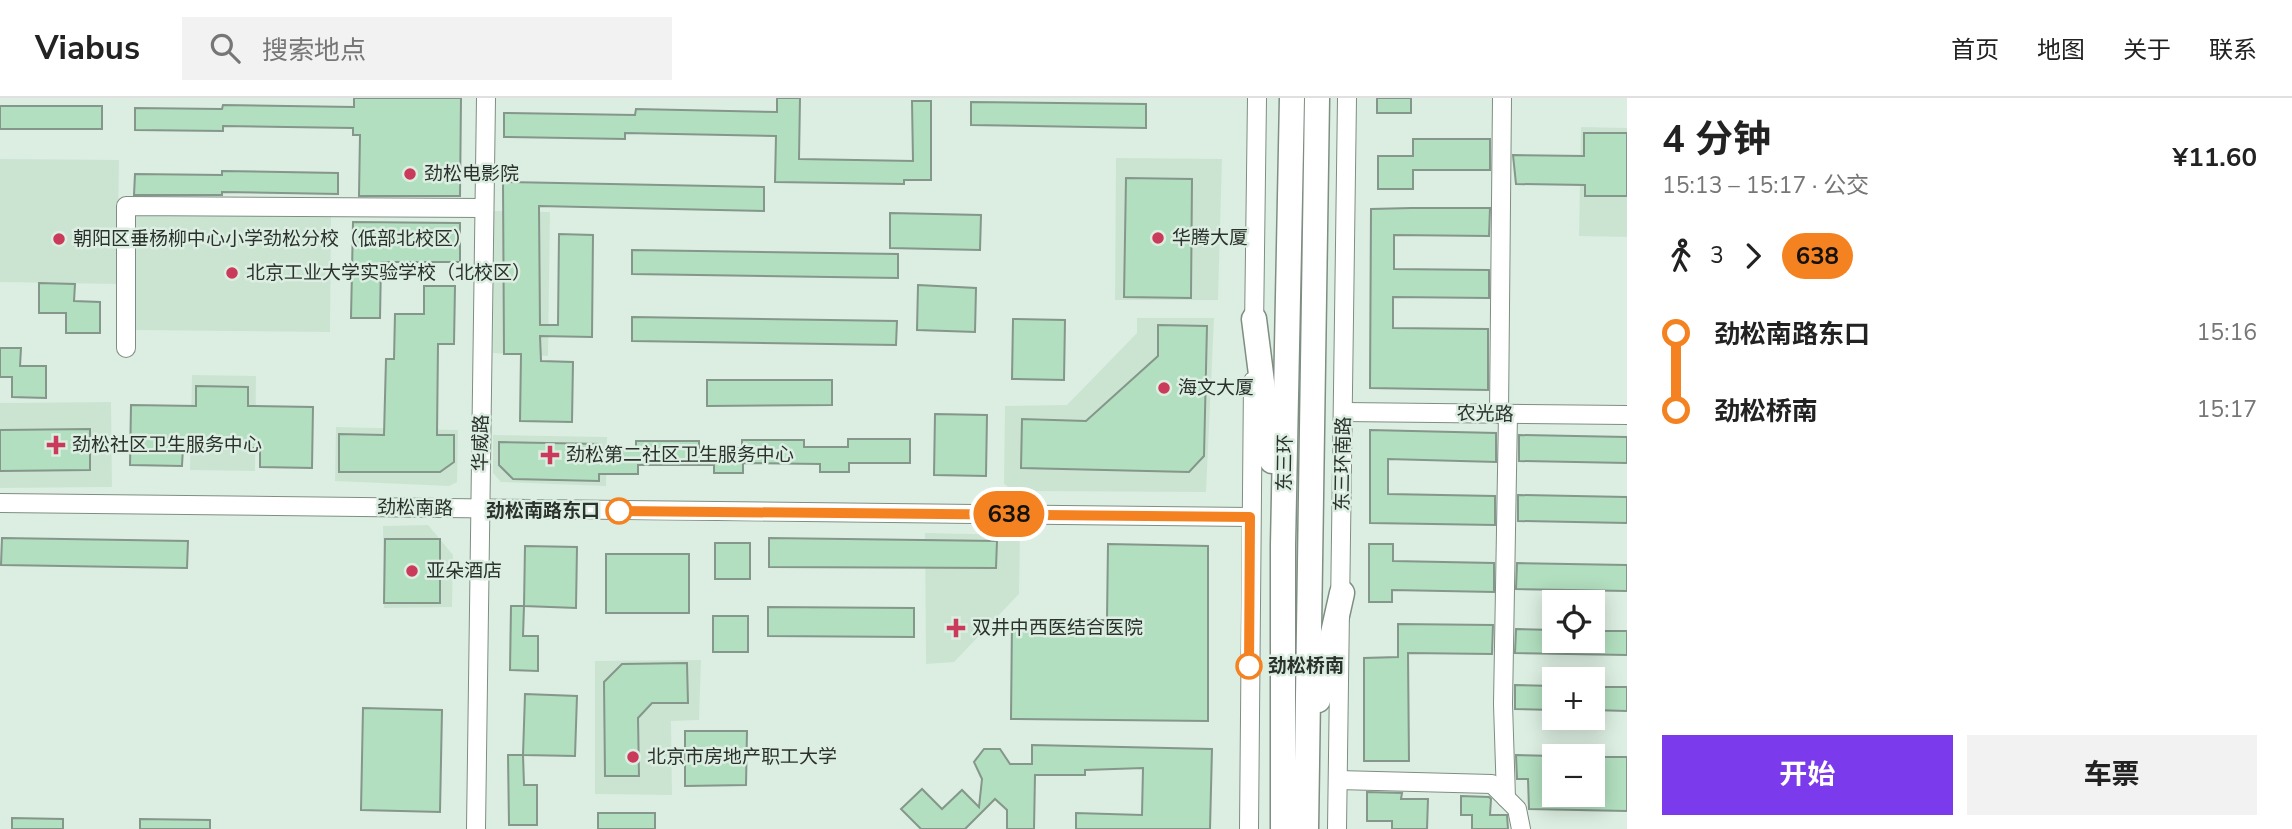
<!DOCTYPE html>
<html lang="zh">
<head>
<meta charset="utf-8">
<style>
	:root { --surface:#fff; --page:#f2f2f2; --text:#222; --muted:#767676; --line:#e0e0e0; --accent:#7c3aed }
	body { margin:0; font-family:"Nunito Sans","Noto Sans SC",sans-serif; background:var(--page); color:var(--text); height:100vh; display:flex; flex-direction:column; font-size:26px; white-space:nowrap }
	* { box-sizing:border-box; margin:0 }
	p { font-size:23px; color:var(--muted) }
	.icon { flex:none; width:38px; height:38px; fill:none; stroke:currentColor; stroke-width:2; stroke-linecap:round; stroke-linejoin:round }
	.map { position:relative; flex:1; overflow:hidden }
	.drawer { display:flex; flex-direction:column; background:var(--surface); width:665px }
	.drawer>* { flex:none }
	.badge { padding:0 14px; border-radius:23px; font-size:24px; line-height:46px }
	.tools { position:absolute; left:1542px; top:492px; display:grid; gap:14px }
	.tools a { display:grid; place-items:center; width:63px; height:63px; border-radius:0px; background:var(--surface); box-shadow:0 4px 18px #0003; font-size:35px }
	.map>.badge { position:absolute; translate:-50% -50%; box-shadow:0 0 0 4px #fff }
	.legs { display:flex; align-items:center; gap:10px; height:77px; padding:0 35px; font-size:23px }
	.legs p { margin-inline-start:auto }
	.headline { display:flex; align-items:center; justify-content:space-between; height:119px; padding:0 35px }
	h1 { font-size:38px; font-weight:700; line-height:52px }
	.cta { display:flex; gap:14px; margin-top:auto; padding:14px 35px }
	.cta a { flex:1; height:80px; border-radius:0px; background:var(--accent); color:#fff; font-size:28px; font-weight:700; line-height:80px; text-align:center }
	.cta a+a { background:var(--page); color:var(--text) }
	ul { padding:0 35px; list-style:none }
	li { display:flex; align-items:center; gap:24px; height:77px; font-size:26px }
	li i { display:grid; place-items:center; width:10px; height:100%; margin:0 9px; background:currentColor }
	li i::after { content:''; width:18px; height:18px; margin:-9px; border:5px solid; border-radius:50%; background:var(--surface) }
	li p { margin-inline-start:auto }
	li:first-child i { background:linear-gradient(#0000 50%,currentColor 0) }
	li:last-child i { background:linear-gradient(currentColor 50%,#0000 0) }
	header { display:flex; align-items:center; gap:42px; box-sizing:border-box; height:98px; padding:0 35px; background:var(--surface); border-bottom:2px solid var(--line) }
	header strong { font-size:33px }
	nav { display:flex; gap:38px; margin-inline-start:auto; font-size:24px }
	.search { width:490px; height:63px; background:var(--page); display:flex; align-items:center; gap:18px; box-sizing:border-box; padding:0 24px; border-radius:0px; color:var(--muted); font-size:26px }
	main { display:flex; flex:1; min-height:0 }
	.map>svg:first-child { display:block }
	.built { fill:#cbe4d2 }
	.building { fill:#b2dfbf; stroke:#85968a; stroke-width:2 }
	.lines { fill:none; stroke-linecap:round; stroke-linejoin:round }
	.minor-casing { stroke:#7e8e82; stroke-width:20 }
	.highway-casing { stroke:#7e8e82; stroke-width:27 }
	.minor { stroke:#fff; stroke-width:18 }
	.highway { stroke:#fff; stroke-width:24 }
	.line-1-casing { stroke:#fff; stroke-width:16 }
	.line-1 { stroke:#f58220; stroke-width:10 }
	.poi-dot { fill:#ca3a5a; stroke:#dceee1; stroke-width:2.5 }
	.stop-1-dot { fill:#fff; stroke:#f58220; stroke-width:3.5 }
	.labels { text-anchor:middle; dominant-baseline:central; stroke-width:5; stroke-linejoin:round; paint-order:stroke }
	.poi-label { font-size:19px; fill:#2b322d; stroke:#dceee1; text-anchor:start }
	.street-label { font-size:19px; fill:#2b322d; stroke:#dceee1 }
	.stop-label { font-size:19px; font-weight:bold; fill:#2b322d; stroke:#dceee1; text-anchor:end }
</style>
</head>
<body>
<header>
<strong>Viabus</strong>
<div class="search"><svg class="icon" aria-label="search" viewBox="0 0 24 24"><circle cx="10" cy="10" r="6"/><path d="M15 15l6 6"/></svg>搜索地点</div>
<nav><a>首页</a><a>地图</a><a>关于</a><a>联系</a></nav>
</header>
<main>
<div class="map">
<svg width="1627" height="731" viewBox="0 0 1627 731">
	<rect width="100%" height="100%" fill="#dceee1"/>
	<g class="built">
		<path d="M1581 29 1627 30V139L1579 138Z"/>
		<path d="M1116 60 1222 61 1218 202H1115Z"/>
		<path d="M0 61 119 62 117 186 0 184Z"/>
		<path d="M494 113 550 114 548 258 493 255Z"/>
		<path d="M133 116 331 118 330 234 132 232Z"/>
		<path d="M1137 220H1214L1206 394 1013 393 1004 386 1005 308 1067 307 1137 235Z"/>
		<path d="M192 277 256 278 255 373 190 372Z"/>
		<path d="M111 304 112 389 0 390V305Z"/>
		<path d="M336 329 458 332 457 384 449 388 335 383Z"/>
		<path d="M493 337 607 339 606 388 501 384 493 375Z"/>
		<path d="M428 427 453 457 452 509 384 510 383 428Z"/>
		<path d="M925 435 1020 437 1019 496 954 564 926 566Z"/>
		<path d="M701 562 699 622 671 623 672 697 595 696V563Z"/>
	</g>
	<g class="building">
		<path d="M354 0H461L460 98H359L360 37H353V30L223 28V33L135 32V10L222 11 223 7 354 9Z"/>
		<path d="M777 0H800L799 61 913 63 912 3H931V82H904V86L775 84 776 38 625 35V41L504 39V15L635 17 636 11 777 14Z"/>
		<rect x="1377" y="0" width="34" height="15"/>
		<path d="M971 4 1146 6V30L971 27Z"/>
		<rect x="0" y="8" width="102" height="23"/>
		<path d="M1584 35H1627V98H1585V87L1516 86 1513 57 1584 58Z"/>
		<path d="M1413 41H1490V72H1413V91H1378V58H1413Z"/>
		<path d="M222 73 338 75V96L222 94V97H134L135 76 222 77Z"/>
		<path d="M1126 80 1192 81 1191 200 1124 199Z"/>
		<path d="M503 84 764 89V113L539 108 540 227H558L559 136 593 137 592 239 540 238 541 263 573 264 572 324 520 323 521 256H504Z"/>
		<path d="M1411 110H1490L1489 138 1394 137V171L1489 172V200L1393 199V230L1488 231V292L1370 290 1371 111Z"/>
		<path d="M890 115 981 117 980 152 890 150Z"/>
		<path d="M353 124 460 125V164H381L380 220H351Z"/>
		<path d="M632 152 898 156V180L632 176Z"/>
		<path d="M39 185 75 186 74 203 100 204V235H66V215H39Z"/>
		<path d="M918 187 976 190 975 234 917 232Z"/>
		<path d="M424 188H455L454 246H438L437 337H454V364L440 374H339V336L384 337 386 261H394L395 216H424Z"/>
		<path d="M632 219 897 223 896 247 632 243Z"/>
		<path d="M1013 221 1065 222 1064 282 1012 281Z"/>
		<path d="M1158 227 1207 228 1204 358 1189 374 1021 370 1022 321 1086 323 1158 258Z"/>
		<path d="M0 250H21L20 268H46V300L12 299V279H0Z"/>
		<path d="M707 282H832V307L707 308Z"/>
		<path d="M196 288 248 289V308L313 309 312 370 260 369V350L183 349 182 368 130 367 131 307 196 308Z"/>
		<path d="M935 316 987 317 986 378 934 377Z"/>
		<path d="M90 331V372L0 373V332Z"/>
		<path d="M1370 332 1496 335V364L1388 361V396L1495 398V427L1370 425Z"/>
		<path d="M1519 337 1627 339V365L1519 363Z"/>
		<path d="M848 341H910V365H849V374H820V366L743 365V375H714V367H638V376H599V383L513 381 499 367V344L600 346V351L636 352V343H699V350H742V342H804V349H848Z"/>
		<path d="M1518 397 1627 399V425L1518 423Z"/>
		<path d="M2 440 188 443 187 470 1 467Z"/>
		<path d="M769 440 997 443 996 470 769 469Z"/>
		<path d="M385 441H440V505H384Z"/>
		<rect x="715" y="445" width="35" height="36"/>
		<path d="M1108 446 1208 448V623L1011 621 1012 522H1107Z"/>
		<path d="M1369 446H1393V463L1494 465V494L1392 492V504H1369Z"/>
		<path d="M525 448 577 449 576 510 524 508Z"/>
		<rect x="606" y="456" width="83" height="59"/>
		<path d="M1517 465 1627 467V493L1516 491Z"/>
		<path d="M511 508H524L523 538H538V573L510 572Z"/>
		<path d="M768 509 914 510V539L768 538Z"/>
		<rect x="713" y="518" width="35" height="36"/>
		<path d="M1398 526 1493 527 1492 556 1408 555 1409 663H1364V560L1398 559Z"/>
		<path d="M1516 531 1554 532V542H1592V533H1627V557L1515 555Z"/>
		<path d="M687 565 688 605H652L638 620 639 678H605L604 584 622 566Z"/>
		<path d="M1515 587 1554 588V612L1515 611Z"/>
		<path d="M1592 589H1627V613L1592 612Z"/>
		<path d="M525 596 577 598 575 658 523 657Z"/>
		<path d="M363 610 442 612 440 714 361 712Z"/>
		<path d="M685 633H747L746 687 685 688Z"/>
		<path d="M1032 647 1212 651 1210 731H1076V715L1142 717 1143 670 1085 672V677H1035L1034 731H1007V712L995 701 965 731H921L901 711 922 691 942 711 962 692 979 709 982 681 974 664 984 651H1000L1010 666H1032Z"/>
		<path d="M508 657H523L524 687H537V727H509Z"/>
		<path d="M1516 657 1554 658V696H1592V659H1627V713L1529 711 1528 681H1517Z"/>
		<path d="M1367 694 1402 695 1401 701H1428L1427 731H1392V723H1367Z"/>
		<path d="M1461 698 1489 699 1491 701 1490 717H1507L1508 731H1472V717H1461Z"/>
		<rect x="598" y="715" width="57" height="16"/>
		<path d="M12 720 63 721V731H12Z"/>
		<path d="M140 721 210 722V731H140Z"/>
	</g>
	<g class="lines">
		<g class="minor-casing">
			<g id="minor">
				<path d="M1254 231 1257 0"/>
				<path d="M126 250V108L484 110"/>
				<path d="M1344 314 1627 317"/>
				<path d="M1499 316 1502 0"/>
				<path d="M0 405 1250 419"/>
				<path d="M1338 682 1492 686 1517 711 1521 731"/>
				<path d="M1506 700 1503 606 1508 316"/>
				<path d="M476 731 486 0"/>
				<path d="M1249 731 1253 283"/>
				<path d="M1337 731 1347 0"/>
			</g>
		</g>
		<g class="highway-casing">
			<g id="highway">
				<path d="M1254 221 1272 363"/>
				<path d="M1318 602 1342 495"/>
				<path d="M1283 731V447L1292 0"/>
				<path d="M1306 731 1317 0"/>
			</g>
		</g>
		<use href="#minor" class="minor"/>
		<use href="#highway" class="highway"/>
	</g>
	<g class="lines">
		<g class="line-1-casing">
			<path id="line-1" d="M619 413 1250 419 1249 568"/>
		</g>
		<use href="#line-1" class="line-1"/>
	</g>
	<g class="poi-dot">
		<circle cx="410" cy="76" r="7"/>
		<circle cx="1158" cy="140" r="7"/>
		<circle cx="59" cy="141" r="7"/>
		<circle cx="232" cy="175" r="7"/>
		<circle cx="1164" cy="290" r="7"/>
		<path d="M52.5 336.5h7v7h7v7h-7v7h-7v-7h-7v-7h7z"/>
		<path d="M546.5 346.5h7v7h7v7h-7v7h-7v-7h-7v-7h7z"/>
		<circle cx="412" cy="473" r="7"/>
		<path d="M952.5 519.5h7v7h7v7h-7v7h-7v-7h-7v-7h7z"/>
		<circle cx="633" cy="659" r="7"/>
	</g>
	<g class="stop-1-dot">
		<circle cx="619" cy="413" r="12"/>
		<circle cx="1249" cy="568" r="12"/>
	</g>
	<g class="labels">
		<g class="poi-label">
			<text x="424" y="76">劲松电影院</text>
			<text x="1172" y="140">华腾大厦</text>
			<text x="73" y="141">朝阳区垂杨柳中心小学劲松分校（低部北校区）</text>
			<text x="246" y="175">北京工业大学实验学校（北校区）</text>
			<text x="1178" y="290">海文大厦</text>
			<text x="72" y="347">劲松社区卫生服务中心</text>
			<text x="566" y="357">劲松第二社区卫生服务中心</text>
			<text x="426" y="473">亚朵酒店</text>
			<text x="972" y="530">双井中西医结合医院</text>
			<text x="647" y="659">北京市房地产职工大学</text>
		</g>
		<g class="street-label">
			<text transform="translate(1485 316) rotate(1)">农光路</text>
			<text transform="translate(481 345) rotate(-89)">华威路</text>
			<text transform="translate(1285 365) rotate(-89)">东三环</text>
			<text transform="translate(1343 366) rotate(-89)">东三环南路</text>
			<text transform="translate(415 410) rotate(1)">劲松南路</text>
		</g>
		<g class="stop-label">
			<text x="600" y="413">劲松南路东口</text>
			<text x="1268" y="568" text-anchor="start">劲松桥南</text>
		</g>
	</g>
</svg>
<div class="tools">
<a><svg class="icon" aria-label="locate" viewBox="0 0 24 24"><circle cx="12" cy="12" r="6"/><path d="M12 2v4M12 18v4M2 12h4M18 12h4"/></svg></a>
<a>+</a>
<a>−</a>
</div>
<b class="badge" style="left:1009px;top:416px;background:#f58220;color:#111">638</b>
</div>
<section class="drawer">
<div class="headline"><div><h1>4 分钟</h1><p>15:13 – 15:17 · 公交</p></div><b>¥11.60</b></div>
<div class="legs"><svg class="icon" aria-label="walk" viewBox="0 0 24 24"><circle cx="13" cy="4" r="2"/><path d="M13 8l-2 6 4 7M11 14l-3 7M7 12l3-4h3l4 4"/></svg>3<svg class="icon" aria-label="forward" viewBox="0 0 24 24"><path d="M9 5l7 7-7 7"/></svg><b class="badge" style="background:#f58220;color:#111">638</b></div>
<ul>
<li><i style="color:#f58220"></i><b>劲松南路东口</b><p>15:16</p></li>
<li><i style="color:#f58220"></i><b>劲松桥南</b><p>15:17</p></li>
</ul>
<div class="cta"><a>开始</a><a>车票</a></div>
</section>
</main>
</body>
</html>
